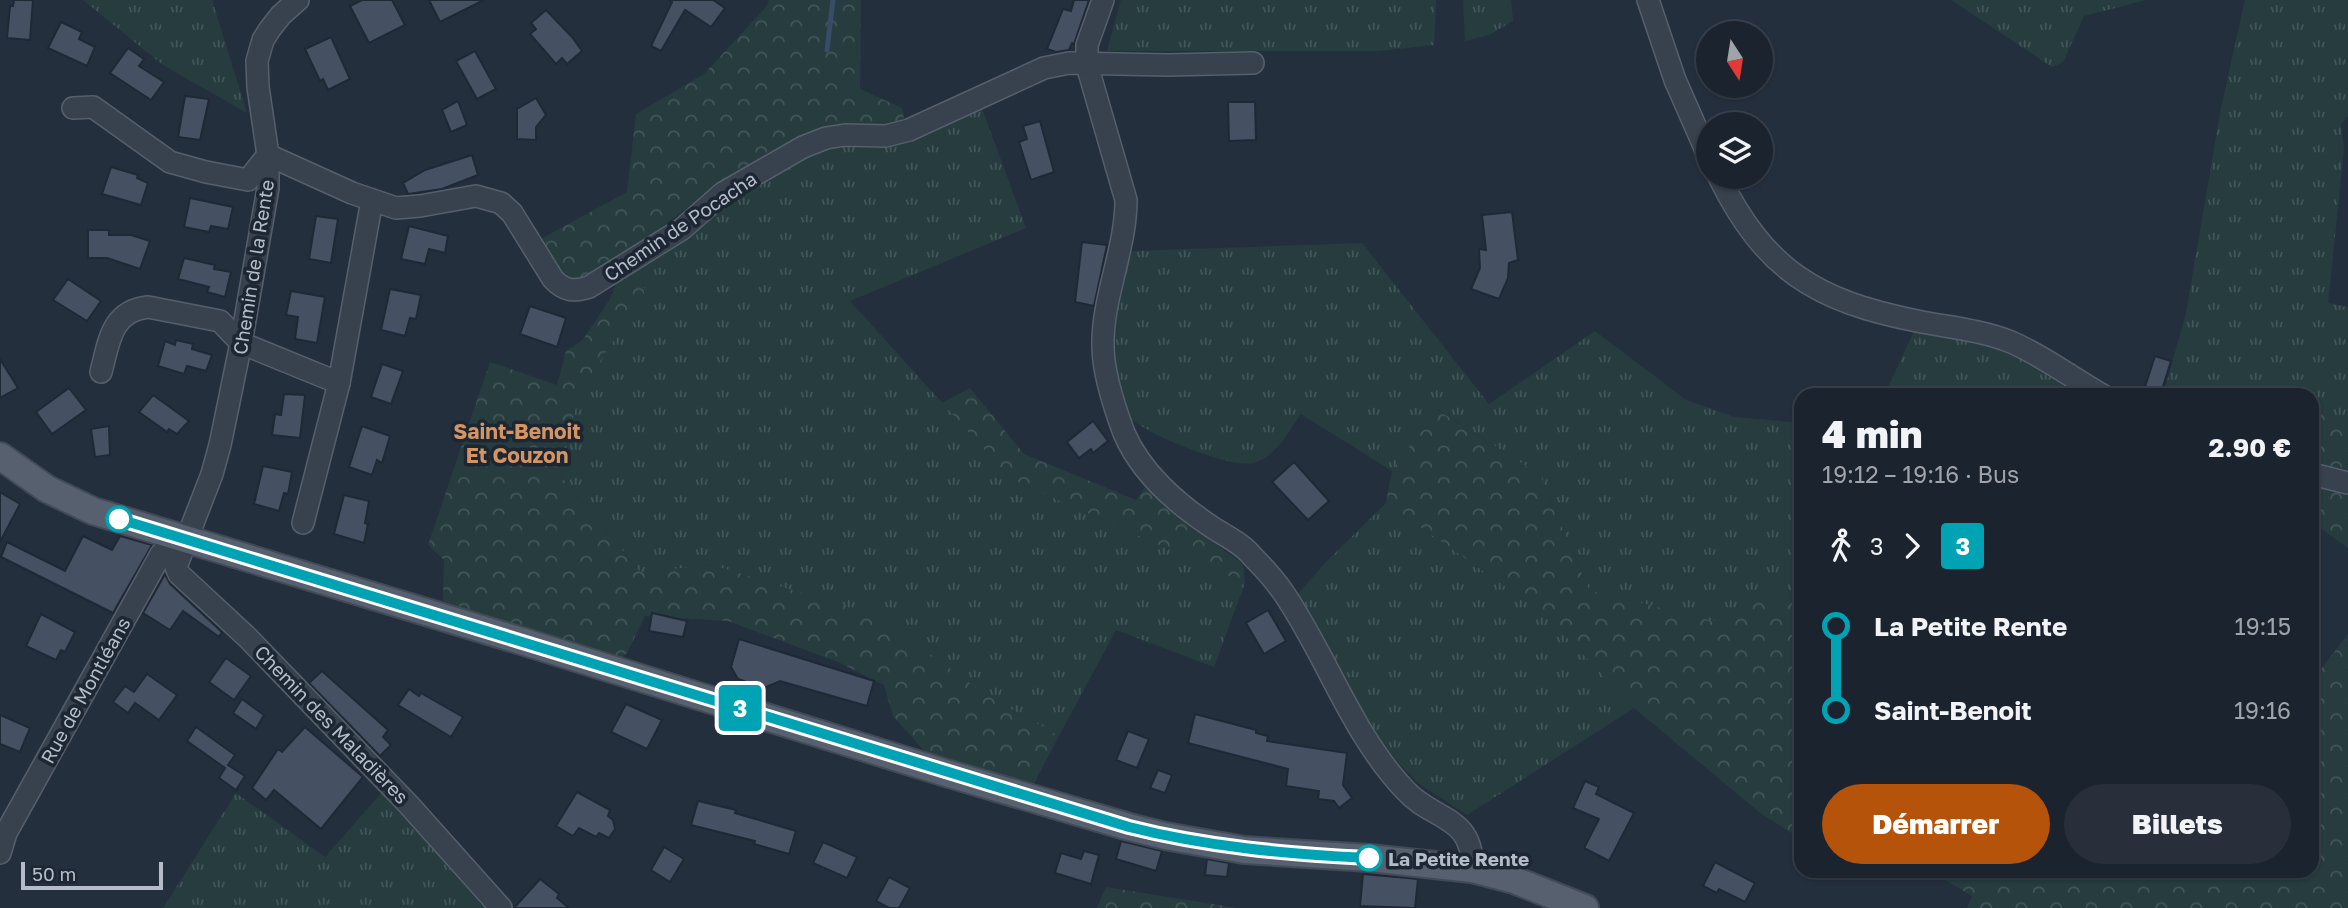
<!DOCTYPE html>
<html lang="fr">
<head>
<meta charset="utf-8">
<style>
	:root { --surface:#1b232e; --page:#282f3a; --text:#f1f3f6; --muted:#a0a4aa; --line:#39404a; --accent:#b45309 }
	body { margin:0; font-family:"Golos Text",sans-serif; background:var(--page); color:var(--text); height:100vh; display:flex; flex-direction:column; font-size:26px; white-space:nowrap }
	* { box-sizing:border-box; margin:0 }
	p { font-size:23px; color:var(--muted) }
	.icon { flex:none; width:38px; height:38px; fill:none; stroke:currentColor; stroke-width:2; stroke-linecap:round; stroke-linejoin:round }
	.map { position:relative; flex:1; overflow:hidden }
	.panel { position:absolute; left:1794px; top:388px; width:525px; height:490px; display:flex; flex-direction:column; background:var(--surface); border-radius:21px; box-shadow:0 2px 5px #0004,0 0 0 2px var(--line) }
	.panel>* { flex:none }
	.badge { padding:0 14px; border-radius:5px; font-size:24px; line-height:46px }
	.needle { width:46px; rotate:168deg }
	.tools { position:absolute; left:1696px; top:21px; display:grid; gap:14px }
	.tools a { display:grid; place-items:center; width:77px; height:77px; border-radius:50%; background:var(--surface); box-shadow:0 2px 5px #0004,0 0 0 2px var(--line); font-size:35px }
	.scale { position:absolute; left:21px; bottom:18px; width:142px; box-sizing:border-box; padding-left:7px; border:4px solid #b4bcc9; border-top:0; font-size:19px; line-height:24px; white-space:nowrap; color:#b4bcc9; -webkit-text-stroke:5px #1d2633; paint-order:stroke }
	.map>.badge { position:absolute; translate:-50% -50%; box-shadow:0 0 0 4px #fff }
	.legs { display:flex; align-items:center; gap:10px; height:77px; padding:0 28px; font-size:23px }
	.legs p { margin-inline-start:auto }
	.headline { display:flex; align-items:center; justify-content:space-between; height:119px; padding:0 28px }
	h1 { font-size:38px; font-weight:800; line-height:52px }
	.button { display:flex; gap:14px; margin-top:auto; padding:14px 28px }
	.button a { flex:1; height:80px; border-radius:42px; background:var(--accent); color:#fff; font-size:28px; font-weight:800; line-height:80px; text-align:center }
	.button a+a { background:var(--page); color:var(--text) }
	ul { padding:0 28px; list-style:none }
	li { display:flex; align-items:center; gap:24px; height:84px; font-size:26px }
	li i { display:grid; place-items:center; width:10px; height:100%; margin:0 9px; background:currentColor }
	li i::after { content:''; width:18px; height:18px; margin:-9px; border:5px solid; border-radius:50%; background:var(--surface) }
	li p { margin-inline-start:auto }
	li:first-child i { background:linear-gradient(#0000 50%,currentColor 0) }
	li:last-child i { background:linear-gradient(currentColor 50%,#0000 0) }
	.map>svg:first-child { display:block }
	.grass { fill:url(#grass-tufts) }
	.forest { fill:url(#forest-crowns) }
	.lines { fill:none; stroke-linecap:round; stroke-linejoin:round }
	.stream { stroke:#394c67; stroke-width:5 }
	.building { fill:#455162; stroke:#1f2835; stroke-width:2 }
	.minor-casing { stroke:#565f6c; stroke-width:24 }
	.major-casing { stroke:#414a57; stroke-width:30 }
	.minor { stroke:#38414e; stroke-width:21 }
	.major { stroke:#56606e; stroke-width:26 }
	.line-1-casing { stroke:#fff; stroke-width:16 }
	.line-1 { stroke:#00a3b4; stroke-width:10 }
	.stop-1-dot { fill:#fff; stroke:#00a3b4; stroke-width:3.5 }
	.labels { text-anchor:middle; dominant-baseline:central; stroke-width:7; stroke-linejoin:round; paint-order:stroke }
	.street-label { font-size:19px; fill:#b4bcc9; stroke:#1d2633 }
	.stop-label { font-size:19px; font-weight:bold; fill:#b4bcc9; stroke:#1d2633; text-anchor:start }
	.neighbourhood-label { font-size:21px; font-weight:bold; fill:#d59563; stroke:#1d2633 }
</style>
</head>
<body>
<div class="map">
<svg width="2348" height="908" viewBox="0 0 2348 908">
	<defs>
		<pattern id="grass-tufts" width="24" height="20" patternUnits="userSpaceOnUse" patternTransform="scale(1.75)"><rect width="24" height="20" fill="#263c3f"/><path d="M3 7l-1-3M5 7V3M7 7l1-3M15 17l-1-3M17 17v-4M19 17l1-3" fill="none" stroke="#435659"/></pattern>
		<pattern id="forest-crowns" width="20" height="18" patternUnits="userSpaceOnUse" patternTransform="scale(1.75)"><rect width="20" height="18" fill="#263c3f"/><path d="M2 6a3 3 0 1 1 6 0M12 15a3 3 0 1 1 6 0" fill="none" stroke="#435659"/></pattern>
	</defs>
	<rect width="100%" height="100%" fill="#242f3e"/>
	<g class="grass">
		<path d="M83 0H212L247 113 163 65Z"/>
		<path d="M1121 0H1436L1434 45 1378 51H1107Z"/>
		<path d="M1463 0H1511L1513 21 1489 35 1465 41Z"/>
		<path d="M1951 0H2146L2084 16 2063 62 2052 67Z"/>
		<path d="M2245 0H2348V116L2341 124 2344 149 2328 303 2348 307V426L2312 406V396L2163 395 2186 313 2221 108Z"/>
		<path d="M981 106 1026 228 850 301 1011 479 1245 583 1214 667 1116 630 1059 736 985 694 713 565 641 573 560 475 579 393 644 294 642 265 713 209 801 155Z"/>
		<path d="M1362 243 1489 404 1595 331 1686 400 1734 417 1801 423V601L1759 593 1713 621 1589 590 1540 475 1437 409 1392 471 1301 414C1288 432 1276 457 1253 463 1232 469 1137 432 1126 413 1121 407 1120 395 1118 388 1103 337 1117 299 1132 251Z"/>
		<path d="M1915 329 1989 344 2023 360 2069 389 2066 396H1884Z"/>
		<path d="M1386 503 1545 614 1634 708 1467 815 1418 783 1375 738 1297 595 1325 563Z"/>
		<path d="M384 790 484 908H163L236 793 325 857Z"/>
	</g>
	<g class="forest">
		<path d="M769 0H861L860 89 902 108 905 124 881 130 713 188 607 269 583 279 570 282 559 275 537 241 627 192 636 114 704 74 767 6Z"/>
		<path d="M642 265 644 294 579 393 560 475 640 572 713 565 881 618 985 694 1059 736 1032 787 928 755 893 716 884 685 838 662 728 621 645 616 627 653 620 659 443 601 444 560 428 545 490 362 557 385 566 351 582 341 610 299 616 283Z"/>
		<path d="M970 388 1024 454 1136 500 1146 486 1188 524 1243 564 1245 583 1011 479 942 403Z"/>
		<path d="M2312 406 2348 426V548L2312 522Z"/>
		<path d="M1436 409 1540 475 1589 590 1713 621 1759 593 1801 601V839L1759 812 1634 708 1545 614 1386 503 1392 471Z"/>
		<path d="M2348 634V908H1967L1972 896 1932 872H2312V681Z"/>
		<path d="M1106 887 1237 908H1097Z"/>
	</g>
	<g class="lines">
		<path class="stream" d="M827 50 833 0"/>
	</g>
	<g class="building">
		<path d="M14 0H33L30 40 7 38 10 6H13Z"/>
		<path d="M362 0H392L405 25 369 43 350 6Z"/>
		<path d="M429 0H484L440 22Z"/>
		<path d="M669 0H713L725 8 711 27 685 10 661 51 651 46 672 2Z"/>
		<path d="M1074 0H1089L1074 44 1072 43 1069 50 1056 52 1047 49 1063 9 1071 11Z"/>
		<path d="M546 10 572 37 582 51 567 64 562 58 556 64 530 34 536 29 531 23Z"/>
		<path d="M61 22 82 32 79 39 95 47 87 66 48 48Z"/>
		<path d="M331 37 350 79 328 90 323 79 320 81 305 49Z"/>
		<path d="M128 48 144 59 139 66 164 82 151 100 110 73Z"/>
		<path d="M475 51 496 89 477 99 456 61Z"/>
		<path d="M185 96 209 99 200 140 178 137Z"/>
		<path d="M536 98 546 115 536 127V140L517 139V109Z"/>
		<path d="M458 101 467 125 451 132 442 110Z"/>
		<path d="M1228 102H1255L1256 140 1229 141Z"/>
		<path d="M1040 121 1054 172 1031 180 1019 142 1027 139 1023 126Z"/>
		<path d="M472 155 478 175 442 189 408 194 403 183 425 170Z"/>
		<path d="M111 167 138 175 137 178 148 183 141 205 102 194Z"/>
		<path d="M190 198 233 207 228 229 211 226 209 232 184 227Z"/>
		<path d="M1512 212 1518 260 1509 263 1508 278 1499 299 1471 289 1480 268 1479 249 1486 250 1482 215Z"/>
		<path d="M316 216 338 219 331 263 309 259Z"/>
		<path d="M409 226 448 236 445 253 429 249 425 264 401 259Z"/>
		<path d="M88 230H109V235H131L150 241 140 269 107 258H88Z"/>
		<path d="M1082 242 1107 245 1094 306 1075 302Z"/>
		<path d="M184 258 215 265 214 269 231 272 225 297 207 292 209 287 178 279Z"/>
		<path d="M68 279 101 301 87 321 53 300Z"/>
		<path d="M390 289 421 295 416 319 410 318 405 336 381 330Z"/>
		<path d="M291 291 325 297 317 343 295 339 298 317 286 315Z"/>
		<path d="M530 306 566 318 557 347 520 334Z"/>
		<path d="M176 340 193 344 192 349 212 355 206 371 187 366 184 374 158 366 165 341 175 345Z"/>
		<path d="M2155 356 2171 361 2160 396H2142Z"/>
		<path d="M0 359 18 388 0 398Z"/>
		<path d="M382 364 403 371 391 404 371 397Z"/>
		<path d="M69 388 86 410 52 434 36 412Z"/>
		<path d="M284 394 305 395 300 438 272 435 275 414 281 415Z"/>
		<path d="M153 395 189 421 177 434 169 429 167 432 139 412Z"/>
		<path d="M1093 421 1108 441 1093 453 1091 449 1079 458 1067 442Z"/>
		<path d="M109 426 110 455 95 457 91 429Z"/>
		<path d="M362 426 390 436 382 463 377 460 372 475 349 467Z"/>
		<path d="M1294 462 1329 501 1308 520 1272 482Z"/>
		<path d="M263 466 292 472 288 494 284 493 279 511 254 504Z"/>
		<path d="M0 492 20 504 0 542Z"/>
		<path d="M344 495 369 501 365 523 368 524 364 543 334 534Z"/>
		<path d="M83 536 112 550 120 536 152 545 113 613 1 557 7 542 65 571Z"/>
		<path d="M165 574 170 584 222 632 219 637 183 611 170 630 143 613Z"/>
		<path d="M1268 610 1286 641 1264 654 1246 623Z"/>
		<path d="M652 613 687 621 683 637 649 631Z"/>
		<path d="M41 614 75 632 65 652 61 650 56 660 26 646Z"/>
		<path d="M739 639 874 681 867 706 780 681 764 688 738 679 731 667Z"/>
		<path d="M226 658 251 676 234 700 209 682Z"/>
		<path d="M322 671 388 730 383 737 391 745 380 756 309 683Z"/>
		<path d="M147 674 177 695 159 720 135 703 128 713 113 702 125 686 134 692Z"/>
		<path d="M409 689 419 696 421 693 463 717 451 737 398 705Z"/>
		<path d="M242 699 264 715 256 729 233 713Z"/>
		<path d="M626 704 662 720 647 749 611 732Z"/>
		<path d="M1195 714 1256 730V733L1268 736 1267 741 1347 753 1343 785 1352 798 1339 808 1334 801 1318 799 1319 791 1286 786 1288 769 1188 743Z"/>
		<path d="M0 715 30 728 20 752 0 744Z"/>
		<path d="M196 727 235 755 228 765 245 776 236 790 219 778 225 768 187 741Z"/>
		<path d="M305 727 363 777 321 829 274 790 266 800 252 788 278 749 282 752Z"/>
		<path d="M1128 731 1149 739 1137 768 1116 760Z"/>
		<path d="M1158 770 1172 775 1165 793 1150 788Z"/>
		<path d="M1585 781 1599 787 1596 794 1634 813 1609 861 1584 848 1599 819 1573 808Z"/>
		<path d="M577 792 610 810 608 816 613 820 615 829 609 838 599 833 596 837 579 828 573 836 556 826Z"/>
		<path d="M698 801 736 810 735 813 796 831 789 854 754 844 755 841 691 825Z"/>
		<path d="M1121 841 1162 851 1156 871 1116 859Z"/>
		<path d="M823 842 857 857 847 878 813 863Z"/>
		<path d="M664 847 684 859 670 882 651 870Z"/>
		<path d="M1084 851 1099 855 1091 884 1055 873 1061 853 1081 859Z"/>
		<path d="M1207 859 1229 863 1227 877 1205 875Z"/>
		<path d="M1715 862 1755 883 1745 902 1719 889 1717 893 1703 886Z"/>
		<path d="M1363 874 1418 879 1415 908 1360 906Z"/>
		<path d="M889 877 910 888 899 908H889L876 901Z"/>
		<path d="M540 879 559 894 557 898 569 908H514Z"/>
	</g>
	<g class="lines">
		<g class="minor-casing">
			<g id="minor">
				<path d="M298 0 281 15 270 29 263 40 257 61 258 87 268 155V188L241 343 220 445 212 474 176 567 179 574 248 638 409 805 501 908"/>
				<path d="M1103 0 1087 45V65L1126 200C1126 250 1102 297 1103 346 1103 372 1115 409 1124 433 1140 471 1176 503 1209 525 1223 535 1242 543 1252 556 1263 567 1274 579 1283 592 1327 656 1351 733 1405 790 1433 821 1474 815 1472 869"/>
				<path d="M1648 0 1675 80 1708 155"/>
				<path d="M73 108 93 107 170 162 206 172 248 180 268 155 352 193 396 208 420 206 476 196 501 203 512 213 553 279C564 291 574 292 589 287L682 229 723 193 803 147 826 138 845 135 886 136 909 130 1044 68 1069 63 1168 65 1253 63"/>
				<path d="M1719 177C1765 270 1816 301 1917 321 1947 327 1982 330 2011 342 2044 356 2073 379 2104 396"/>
				<path d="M101 372C109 342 111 311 148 307L220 321 241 343 339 383"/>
				<path d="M2312 474 2348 483"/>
				<path d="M303 523 339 383 372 200"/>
				<path d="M0 853 6 833 161 554 186 541"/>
			</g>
		</g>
		<g class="major-casing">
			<path id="major" d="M0 456 47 489 93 511 515 639 946 773 1129 827 1165 836 1244 850 1369 858 1472 869 1514 880 1585 908"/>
		</g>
		<use href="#minor" class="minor"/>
		<use href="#major" class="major"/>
	</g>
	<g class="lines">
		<g class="line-1-casing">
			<path id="line-1" d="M119 519 1129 827C1208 847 1287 854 1369 858"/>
		</g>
		<use href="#line-1" class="line-1"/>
	</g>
	<g class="stop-1-dot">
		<circle cx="119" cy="519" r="12"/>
		<circle cx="1369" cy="858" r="12"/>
	</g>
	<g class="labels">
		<g class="street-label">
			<text transform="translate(680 226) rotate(-34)">Chemin de Pocacha</text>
			<text transform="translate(253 267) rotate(-81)">Chemin de la Rente</text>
			<text transform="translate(85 690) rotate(-61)">Rue de Montléans</text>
			<text transform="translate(332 724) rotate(46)">Chemin des Maladières</text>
		</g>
		<g class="stop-label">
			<text x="1388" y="858">La Petite Rente</text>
		</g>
		<g class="neighbourhood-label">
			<text x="517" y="431">Saint-Benoit<tspan x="517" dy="24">Et Couzon</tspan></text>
		</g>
	</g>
</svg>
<div class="tools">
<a><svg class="needle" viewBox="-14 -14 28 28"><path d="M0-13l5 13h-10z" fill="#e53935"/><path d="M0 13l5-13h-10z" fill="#a0a4aa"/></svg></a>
<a><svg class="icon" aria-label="layers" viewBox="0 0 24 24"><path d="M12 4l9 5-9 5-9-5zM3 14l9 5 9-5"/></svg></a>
</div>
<div class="scale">50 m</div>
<b class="badge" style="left:740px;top:708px;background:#00a3b4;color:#fff">3</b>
<section class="panel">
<div class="headline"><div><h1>4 min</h1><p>19:12 – 19:16 · Bus</p></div><b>2.90 €</b></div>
<div class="legs"><svg class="icon" aria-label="walk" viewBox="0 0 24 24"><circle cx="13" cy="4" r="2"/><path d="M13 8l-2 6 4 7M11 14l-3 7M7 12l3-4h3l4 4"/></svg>3<svg class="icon" aria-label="forward" viewBox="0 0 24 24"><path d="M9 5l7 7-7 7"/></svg><b class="badge" style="background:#00a3b4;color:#fff">3</b></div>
<ul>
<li><i style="color:#00a3b4"></i><b>La Petite Rente</b><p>19:15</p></li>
<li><i style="color:#00a3b4"></i><b>Saint-Benoit</b><p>19:16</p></li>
</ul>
<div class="button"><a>Démarrer</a><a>Billets</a></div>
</section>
</div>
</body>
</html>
